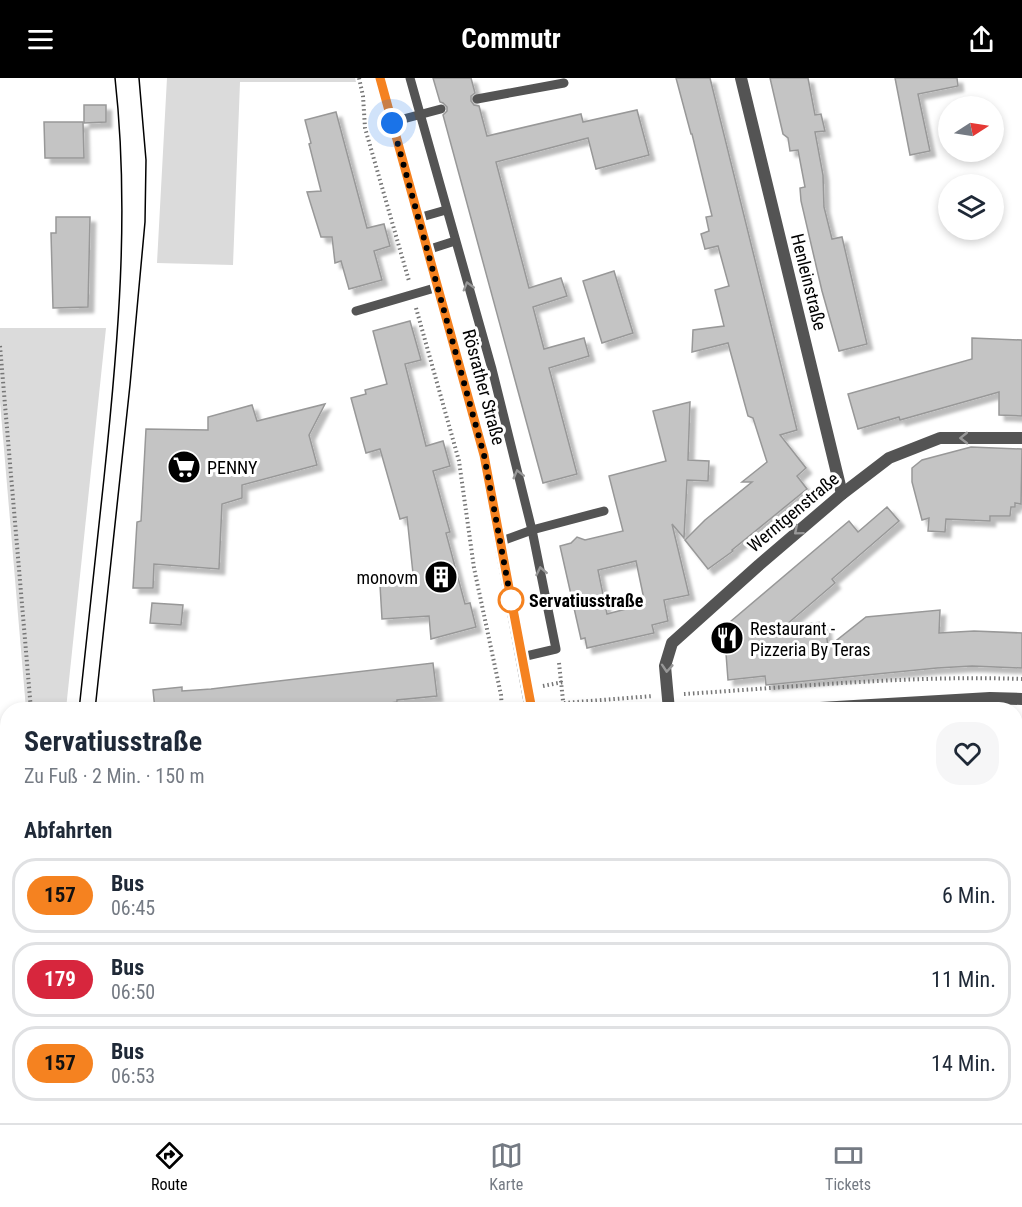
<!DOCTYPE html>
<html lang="de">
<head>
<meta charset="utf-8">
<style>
	:root { --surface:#fff; --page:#f6f6f7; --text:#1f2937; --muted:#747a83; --line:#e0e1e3; --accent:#000 }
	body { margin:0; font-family:"Roboto Condensed",sans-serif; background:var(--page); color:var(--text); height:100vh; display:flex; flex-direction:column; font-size:22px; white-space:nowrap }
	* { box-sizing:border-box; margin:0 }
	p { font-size:20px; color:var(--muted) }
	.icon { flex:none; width:33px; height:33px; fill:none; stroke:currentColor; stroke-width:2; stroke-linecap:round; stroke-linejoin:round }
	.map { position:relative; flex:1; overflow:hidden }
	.details { position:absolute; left:0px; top:624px; width:1023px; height:422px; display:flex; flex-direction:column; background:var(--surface); border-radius:24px 24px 0 0; box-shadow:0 3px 9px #0003 }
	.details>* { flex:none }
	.badge { padding:0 12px; border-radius:20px; font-size:21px; line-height:39px }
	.needle { width:39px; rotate:78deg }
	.controls { position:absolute; left:938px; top:18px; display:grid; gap:12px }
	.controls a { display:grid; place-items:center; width:66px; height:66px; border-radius:50%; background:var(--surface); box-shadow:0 3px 9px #0003; font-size:30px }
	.you { position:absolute; width:30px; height:30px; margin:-15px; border:4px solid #fff; border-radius:50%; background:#1a73e8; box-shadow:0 0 0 9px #1a73e833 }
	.map>.badge { position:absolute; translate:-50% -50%; box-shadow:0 0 0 3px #fff }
	h2 { padding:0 24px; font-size:22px; line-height:54px }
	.round { display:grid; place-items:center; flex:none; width:63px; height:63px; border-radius:24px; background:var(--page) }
	.summary { display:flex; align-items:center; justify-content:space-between; height:102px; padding:0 24px }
	h1 { font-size:28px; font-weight:700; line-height:45px }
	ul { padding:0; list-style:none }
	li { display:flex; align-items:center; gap:18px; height:75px; margin:0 12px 9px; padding:0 12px; border:3px solid var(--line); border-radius:24px }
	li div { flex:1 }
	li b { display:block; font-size:22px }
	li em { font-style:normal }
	li .badge { min-width:66px; font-weight:700; text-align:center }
	header { display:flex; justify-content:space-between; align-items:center; height:78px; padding:0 24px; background:var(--accent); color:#fff; font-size:27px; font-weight:700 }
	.tab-bar { display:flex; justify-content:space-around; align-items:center; height:84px; border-top:2px solid var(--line); background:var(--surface); font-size:16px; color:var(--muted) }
	.tab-bar a { display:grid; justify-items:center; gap:3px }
	.tab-bar .selected { color:var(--accent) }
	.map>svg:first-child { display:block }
	.green { fill:#dbdbdb }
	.building { fill:#c4c4c4; stroke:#989898; stroke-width:1.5; fill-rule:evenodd; filter:url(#shadow) }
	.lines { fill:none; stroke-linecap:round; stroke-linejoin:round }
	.path { stroke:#767676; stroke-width:4; stroke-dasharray:1.5 3; stroke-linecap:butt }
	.lane { stroke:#545454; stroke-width:9 }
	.street { stroke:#545454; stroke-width:12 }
	.secondary { stroke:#212121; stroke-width:12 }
	.tram { stroke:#000; stroke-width:1.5 }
	.oneway { stroke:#989898 }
	.line-casing { stroke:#fff; stroke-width:14 }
	.line { stroke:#f58220; stroke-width:9 }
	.walk { stroke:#000; stroke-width:6; stroke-dasharray:0 10.8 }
	.stop-dot { fill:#fff; stroke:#f58220; stroke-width:3 }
	.labels { text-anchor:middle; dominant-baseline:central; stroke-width:6; stroke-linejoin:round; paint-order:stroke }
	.street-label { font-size:18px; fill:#000; stroke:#fff }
	.poi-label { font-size:18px; fill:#000; stroke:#fff; text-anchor:start }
	.stop-label { font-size:18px; font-weight:bold; fill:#000; stroke:#fff; text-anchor:start }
</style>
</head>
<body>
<header><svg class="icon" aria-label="menu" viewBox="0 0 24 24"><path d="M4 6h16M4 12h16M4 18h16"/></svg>Commutr<svg class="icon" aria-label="share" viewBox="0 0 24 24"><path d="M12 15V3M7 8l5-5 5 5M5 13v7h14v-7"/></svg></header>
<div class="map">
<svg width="1022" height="1045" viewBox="0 0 1022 1045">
	<defs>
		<filter id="shadow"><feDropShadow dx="5.5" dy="5.5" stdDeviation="1.5" flood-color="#0004"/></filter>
	</defs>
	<rect width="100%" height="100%" fill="#fff"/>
	<g class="green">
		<path d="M167 0H355L356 4H240L233 187 157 185Z"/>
		<path d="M0 250H106L66 631H26L0 324Z"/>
		<path d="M7 757 8 1038H17V1045H0V760Z"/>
		<path d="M1016 943 1022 947V1045H939L941 1038H1016Z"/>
	</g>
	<g class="building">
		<path d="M433 0H471L475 15 471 18V23L474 27 479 28 487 58 581 36 583 44 637 32 649 77 596 91 588 60 496 84 529 210 561 200 567 218 533 229 544 271 584 260 589 278 549 290 577 396 543 405 443 37 447 33V29L443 25 440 24Z"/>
		<path d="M676 0H710L797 352 780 357 806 390 797 398 807 411 732 472 733 473 708 491 685 462 705 442 752 404H742L767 384 753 340 748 338 728 265 692 274 693 252 724 248 715 212 729 208 718 168 705 171 701 156 709 153 706 139 712 138 692 56H691Z"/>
		<path d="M770 0H808L815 37 821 36 825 53 815 54 823 97 824 129 832 161 842 159 867 266 839 273 822 213 801 123 800 110 805 109 798 72 790 73 788 60 783 56Z"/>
		<path d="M895 0H957L958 8 918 16 930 73 910 77Z"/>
		<path d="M84 27H106V44L84 45Z"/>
		<path d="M336 34 367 150 384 146 390 168 374 173 382 202 349 211 341 183 335 185 332 159H321L307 114 321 113 309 66 311 65 305 42Z"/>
		<path d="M44 44H83L84 80H45Z"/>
		<path d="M56 139H90L88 229 53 230 51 155H56Z"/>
		<path d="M614 193 633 255 602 265 583 203Z"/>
		<path d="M410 243 421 282 405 286 426 368 443 363 450 388 433 393 450 454 446 455 465 526 470 525 476 549 431 561 429 538 382 541 380 507 414 505 407 439 400 441 380 371 366 375 351 320 366 316 365 312 387 306 373 253Z"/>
		<path d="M972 260 1022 262V338L999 337V314L900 342 899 339 858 351 848 316 972 281Z"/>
		<path d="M690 324 688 382 709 383 708 403 687 402 684 460 672 446 689 517 664 522 668 543 652 547 654 555 587 570 585 560 581 561 560 468 571 465 577 459 585 462 623 453 609 398 666 383 653 333ZM636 483 645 526 607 536 598 492Z"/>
		<path d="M325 326 309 357 317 387 242 407V420L222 426 219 491 154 486 153 510H133L137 444 141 443 146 351 208 352V339L252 327 257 343Z"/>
		<path d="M971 369 1022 371 1021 426 1015 425V429H1011L1010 438H990V443L946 441 945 454 928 453 929 440 922 442 912 404V390L922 382Z"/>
		<path d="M887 429 899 443 832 501 835 505 786 547 825 544 828 569 866 539 940 532 939 555 974 553 1022 555V590L972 588 937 590 766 607 765 598 728 602 724 549 849 443 858 454Z"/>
		<path d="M152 525 183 527 181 547 150 545Z"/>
		<path d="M433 585 437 618 397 622V624L343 632H155L153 612 182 609V613L211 611Z"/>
	</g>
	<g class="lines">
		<g class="path">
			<path d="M359 0 363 18 365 50 409 203"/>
			<path d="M416 230 459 383 474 490 501 617 502 632"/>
			<path d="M0 268 31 632"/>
			<path d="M559 585 564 632"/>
			<path d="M543 608 563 604"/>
			<path d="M684 616C796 609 910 597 1022 601"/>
			<path d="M564 625 653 618"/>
			<path d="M0 746 8 741"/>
			<path d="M548 1038 549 1045"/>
			<path d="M605 1038V1045"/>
			<path d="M906 1045 907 1038"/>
		</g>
		<g class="lane">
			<path d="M410 0 492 291 532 452 556 571 522 579"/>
			<path d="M477 21 564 5"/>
			<path d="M392 44 441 31"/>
			<path d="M418 140 446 132"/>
			<path d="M427 172 455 163"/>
			<path d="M356 233 438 209"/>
			<path d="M499 464 532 452 604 433"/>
			<path d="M1016 936 1022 940"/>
			<path d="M683 1045H684"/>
			<path d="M930 1045 933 1038"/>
		</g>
		<g class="street">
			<path d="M741 0 842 416"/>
			<path d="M669 632 665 588 672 565 759 487 842 416 889 380 940 360H1022"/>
			<path d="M786 632 990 620 1022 621"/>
			<path d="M247 1038V1045"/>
		</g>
		<g class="secondary">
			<path d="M380 0 484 377 531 632"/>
			<path d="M582 1038 583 1045"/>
		</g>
		<g class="tram">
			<path d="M79 632C87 554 96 477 104 400 118 267 130 134 115 0"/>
			<path d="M95 632 130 307 145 144 146 82 139 0"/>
			<path d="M37 1045 38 1038"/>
			<path d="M53 1045 54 1038"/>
		</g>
	</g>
	<defs><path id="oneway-chevron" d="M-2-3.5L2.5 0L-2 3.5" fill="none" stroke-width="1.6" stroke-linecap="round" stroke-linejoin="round" transform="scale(1.5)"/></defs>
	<g class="oneway">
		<use href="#oneway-chevron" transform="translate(468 208) rotate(-106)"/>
		<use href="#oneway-chevron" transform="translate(964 360) rotate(179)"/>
		<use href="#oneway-chevron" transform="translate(518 396) rotate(-104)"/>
		<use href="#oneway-chevron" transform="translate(798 453) rotate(140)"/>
		<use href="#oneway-chevron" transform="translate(541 493) rotate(-101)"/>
		<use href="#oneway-chevron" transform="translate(667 590) rotate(94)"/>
	</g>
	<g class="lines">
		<g class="line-casing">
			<path id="line" d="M380 0 484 377 532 632"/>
		</g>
		<use href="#line" class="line"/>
		<path class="walk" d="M392 45 484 377 511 522"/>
	</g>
	<defs>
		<g id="supermarket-disc" transform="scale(1.725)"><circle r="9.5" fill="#000" stroke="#fff"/><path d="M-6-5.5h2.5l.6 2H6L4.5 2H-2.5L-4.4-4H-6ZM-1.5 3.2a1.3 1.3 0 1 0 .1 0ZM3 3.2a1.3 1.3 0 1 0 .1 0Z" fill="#fff"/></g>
		<g id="building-disc" transform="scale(1.725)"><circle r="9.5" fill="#000" stroke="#fff"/><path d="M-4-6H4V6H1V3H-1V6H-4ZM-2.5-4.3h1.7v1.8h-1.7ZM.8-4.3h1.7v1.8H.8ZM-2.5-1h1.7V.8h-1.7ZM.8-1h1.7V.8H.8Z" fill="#fff"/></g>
		<g id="restaurant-disc" transform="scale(1.725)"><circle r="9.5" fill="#000" stroke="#fff"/><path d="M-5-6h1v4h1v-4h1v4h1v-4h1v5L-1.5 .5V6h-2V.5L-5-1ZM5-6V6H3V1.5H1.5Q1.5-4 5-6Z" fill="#fff"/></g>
	</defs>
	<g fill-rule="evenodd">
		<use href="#supermarket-disc" x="184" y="389"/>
		<use href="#building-disc" x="441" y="499"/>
		<use href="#restaurant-disc" x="727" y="560"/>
	</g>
	<circle class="stop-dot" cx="511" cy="522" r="12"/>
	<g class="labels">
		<g class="street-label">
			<text transform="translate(809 204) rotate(76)">Henleinstraße</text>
			<text transform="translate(484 309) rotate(75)">Rösrather Straße</text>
			<text transform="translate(793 434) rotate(-40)">Werntgenstraße</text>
		</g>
		<g class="poi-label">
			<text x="207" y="389">PENNY</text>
			<text x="418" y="499" text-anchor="end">monovm</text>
			<text x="750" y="550">Restaurant -<tspan x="750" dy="21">Pizzeria By Teras</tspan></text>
		</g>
		<g class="stop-label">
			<text x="529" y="522">Servatiusstraße</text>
		</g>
	</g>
</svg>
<div class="controls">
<a><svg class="needle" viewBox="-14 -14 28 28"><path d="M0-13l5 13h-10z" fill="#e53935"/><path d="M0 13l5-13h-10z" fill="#747a83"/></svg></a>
<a><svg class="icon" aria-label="layers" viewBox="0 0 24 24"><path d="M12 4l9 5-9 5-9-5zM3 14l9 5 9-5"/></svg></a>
</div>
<div class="you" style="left:392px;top:45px"></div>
<section class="details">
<div class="summary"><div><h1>Servatiusstraße</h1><p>Zu Fuß · 2 Min. · 150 m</p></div><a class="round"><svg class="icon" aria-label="heart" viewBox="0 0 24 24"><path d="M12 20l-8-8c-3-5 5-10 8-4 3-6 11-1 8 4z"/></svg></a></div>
<h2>Abfahrten</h2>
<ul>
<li><span class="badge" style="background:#f58220;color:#111">157</span><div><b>Bus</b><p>06:45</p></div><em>6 Min.</em></li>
<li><span class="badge" style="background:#d7263d;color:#fff">179</span><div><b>Bus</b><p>06:50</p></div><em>11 Min.</em></li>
<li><span class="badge" style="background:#f58220;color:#111">157</span><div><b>Bus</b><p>06:53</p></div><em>14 Min.</em></li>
</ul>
</section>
</div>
<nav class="tab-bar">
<a class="selected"><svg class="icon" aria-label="directions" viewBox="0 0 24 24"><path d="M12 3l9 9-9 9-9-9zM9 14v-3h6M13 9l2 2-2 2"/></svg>Route</a>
<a><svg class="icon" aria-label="map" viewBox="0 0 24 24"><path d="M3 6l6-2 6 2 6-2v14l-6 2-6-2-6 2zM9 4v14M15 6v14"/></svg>Karte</a>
<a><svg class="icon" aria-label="tickets" viewBox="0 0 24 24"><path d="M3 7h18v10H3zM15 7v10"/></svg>Tickets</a>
</nav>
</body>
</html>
